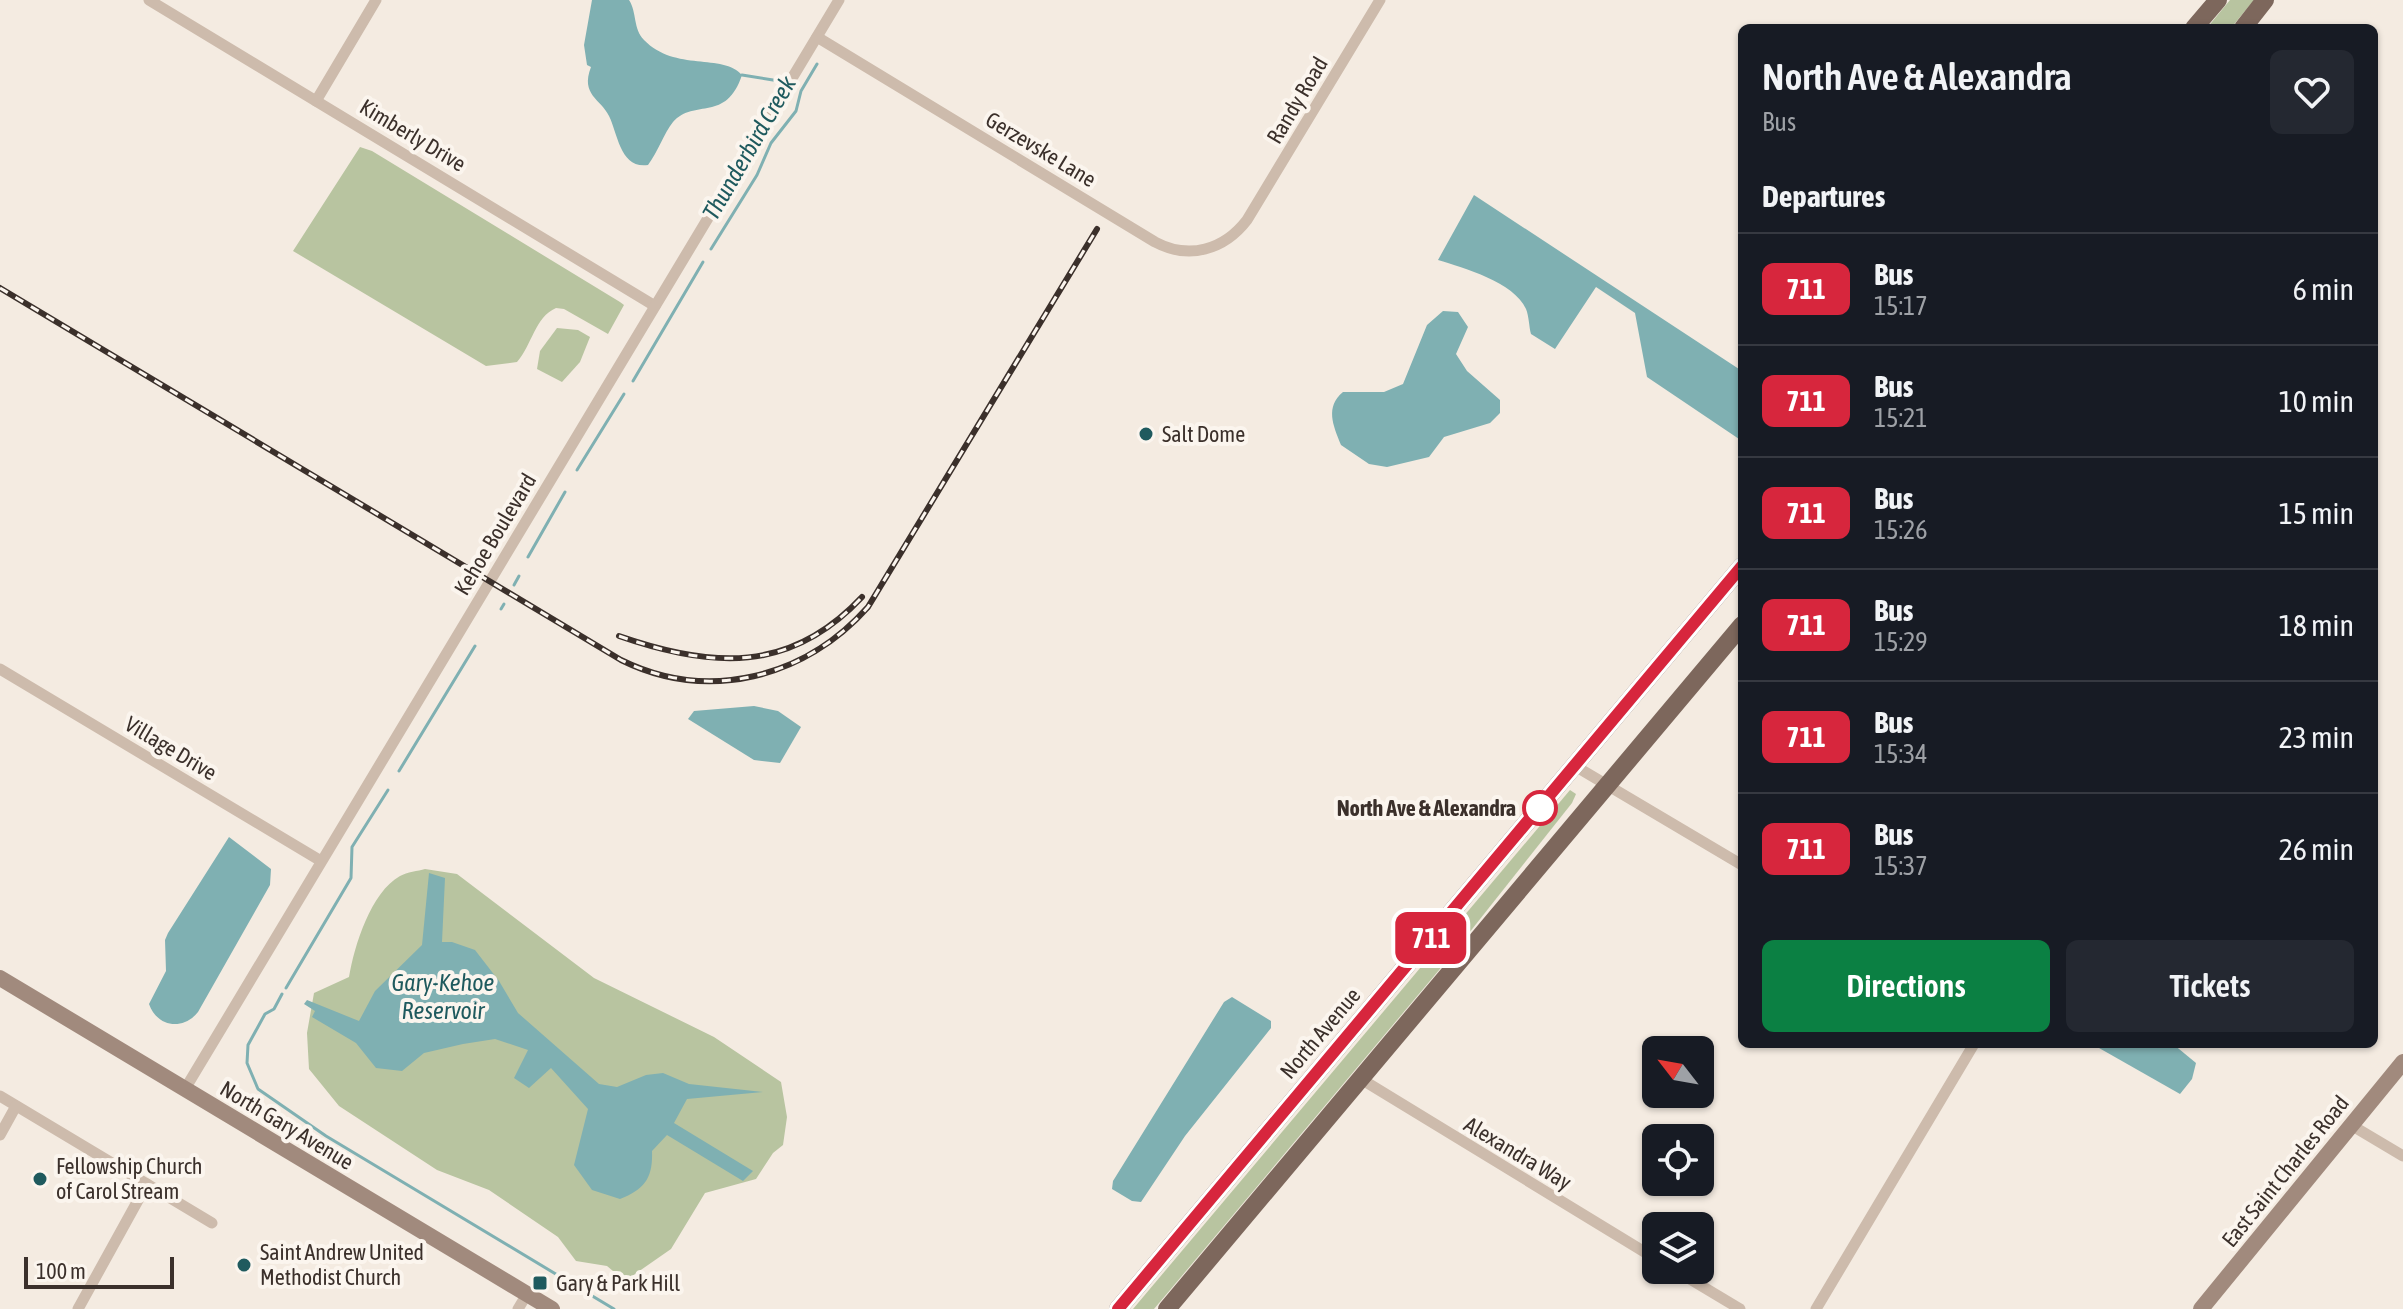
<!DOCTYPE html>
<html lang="en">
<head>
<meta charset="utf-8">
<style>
	:root { --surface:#171b24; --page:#242831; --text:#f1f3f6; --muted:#9ea1a6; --line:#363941; --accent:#0b8043 }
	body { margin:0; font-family:"Asap Condensed",sans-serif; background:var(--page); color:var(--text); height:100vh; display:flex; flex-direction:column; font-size:30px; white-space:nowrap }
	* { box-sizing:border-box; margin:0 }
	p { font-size:26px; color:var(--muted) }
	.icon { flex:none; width:44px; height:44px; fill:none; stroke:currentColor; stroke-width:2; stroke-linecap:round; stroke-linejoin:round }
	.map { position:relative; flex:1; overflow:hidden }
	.panel { position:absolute; left:1738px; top:24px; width:640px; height:1024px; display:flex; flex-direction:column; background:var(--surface); border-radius:12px; box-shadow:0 2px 6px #0004 }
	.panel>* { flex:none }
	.badge { padding:0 16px; border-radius:12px; font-size:28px; line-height:52px }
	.needle { width:52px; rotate:301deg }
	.fabs { position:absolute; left:1642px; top:1036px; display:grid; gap:16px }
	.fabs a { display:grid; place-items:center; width:72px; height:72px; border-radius:12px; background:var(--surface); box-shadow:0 2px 6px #0004; font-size:40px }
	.scale { position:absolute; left:24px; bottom:20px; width:150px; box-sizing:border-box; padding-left:8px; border:4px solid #3b302b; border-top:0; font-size:22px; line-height:28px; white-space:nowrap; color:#3b302b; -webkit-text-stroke:6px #fbf5ee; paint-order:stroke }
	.map>.badge { position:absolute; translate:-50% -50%; box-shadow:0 0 0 4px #fff }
	h2 { padding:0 24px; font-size:30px; line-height:72px }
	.round { display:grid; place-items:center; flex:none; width:84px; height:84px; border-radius:12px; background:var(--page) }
	.headline { display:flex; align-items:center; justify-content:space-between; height:136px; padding:0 24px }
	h1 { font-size:38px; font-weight:600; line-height:60px }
	.primary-button { display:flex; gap:16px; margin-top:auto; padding:16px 24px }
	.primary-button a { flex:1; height:92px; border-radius:12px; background:var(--accent); color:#fff; font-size:32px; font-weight:600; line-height:92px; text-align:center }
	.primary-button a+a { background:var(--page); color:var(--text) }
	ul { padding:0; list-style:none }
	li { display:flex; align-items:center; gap:24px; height:112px; padding:0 24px; border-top:2px solid var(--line) }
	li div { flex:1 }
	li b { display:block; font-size:30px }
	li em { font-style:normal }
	li .badge { min-width:88px; font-weight:700; text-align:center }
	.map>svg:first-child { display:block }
	.green { fill:#b8c4a0 }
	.water { fill:#7fb0b2 }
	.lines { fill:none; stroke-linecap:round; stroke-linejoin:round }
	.stream { stroke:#7fb0b2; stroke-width:3 }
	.street { stroke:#cdbbac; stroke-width:11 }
	.secondary { stroke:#a18a7d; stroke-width:16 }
	.primary { stroke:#7d675c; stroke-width:18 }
	.rail-casing { stroke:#3b302b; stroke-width:6 }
	.rail { stroke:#fbf5ee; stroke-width:3; stroke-dasharray:9; stroke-linecap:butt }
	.line-casing { stroke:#fff; stroke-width:18 }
	.line { stroke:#d7263d; stroke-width:12 }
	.poi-dot { fill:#1f5a5e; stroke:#fbf5ee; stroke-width:3 }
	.stop-dot { fill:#fff; stroke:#d7263d; stroke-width:4 }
	.labels { text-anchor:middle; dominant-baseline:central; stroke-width:8; stroke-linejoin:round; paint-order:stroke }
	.street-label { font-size:22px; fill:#3b302b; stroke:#fbf5ee }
	.poi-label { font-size:22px; fill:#3b302b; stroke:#fbf5ee; text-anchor:start }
	.stop-label { font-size:22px; font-weight:bold; fill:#3b302b; stroke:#fbf5ee; text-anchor:end }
	.water-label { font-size:24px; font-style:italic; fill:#1f5a5e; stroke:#fbf5ee }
</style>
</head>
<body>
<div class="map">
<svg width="2403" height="1309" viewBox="0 0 2403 1309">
	<rect width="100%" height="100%" fill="#f4ebe1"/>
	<g class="green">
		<path d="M2230 0H2254L2231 28H2207Z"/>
		<path d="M360 147 372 151 620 302 624 305 608 334 564 309 556 308C535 317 532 345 517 362L486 366 293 251Z"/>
		<path d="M557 328 578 330 590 337 580 362 562 382 537 369 540 351Z"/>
		<path d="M1570 790 1576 794 1572 803 1450 957 1154 1309H1133Z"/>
		<path d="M425 869 457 874 594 978 714 1037 781 1082 787 1117 783 1145 773 1153 756 1179 705 1193 671 1249 625 1281 607 1266 576 1261 558 1237 489 1190 437 1170 339 1106 309 1069 307 1033 314 993 349 977C354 946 371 892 400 876 407 872 418 871 425 869Z"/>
	</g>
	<g class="water">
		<path d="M592 0H629C637 12 633 29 644 40 675 72 723 53 742 75 726 123 695 98 673 122 664 133 658 152 648 165 620 169 618 134 609 116 601 99 580 95 591 67L587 65 584 45Z"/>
		<path d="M1474 195 1742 371V441L1647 377 1635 313 1596 287 1555 349 1531 334C1529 327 1529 316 1526 309 1514 282 1464 268 1438 260Z"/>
		<path d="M1443 311 1458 312 1468 327 1456 354 1467 371 1500 400V413L1490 423 1444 437 1429 457 1387 467 1369 464 1341 445C1333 425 1325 407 1343 392H1384L1403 384 1427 325Z"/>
		<path d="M754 706 778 711 801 727 780 763 754 760 688 719 694 711Z"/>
		<path d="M229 837 271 869 270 885 198 1012C183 1031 157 1027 149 1004L166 971 165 940 168 933Z"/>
		<path d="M429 873 445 878 442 942H452L475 950 499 981 518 1013 599 1084 617 1087 646 1075 663 1073 689 1084 763 1092 687 1099 674 1123 753 1171 743 1181 667 1135 652 1151C653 1178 645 1189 620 1199L592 1190 574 1165 588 1109 551 1068 529 1088 514 1078 528 1050 495 1039 463 1044 424 1053 402 1071 376 1068 356 1043 312 1017 315 1011 304 1004 307 1000 359 1021 375 991 422 945Z"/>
		<path d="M1232 997 1271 1021V1028L1185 1136 1141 1202 1132 1201 1112 1189 1113 1181 1224 1002Z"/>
		<path d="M2092 1044H2173L2196 1063 2192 1079 2180 1094Z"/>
	</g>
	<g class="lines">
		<g class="stream">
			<path d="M742 75 773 80"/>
			<path d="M711 249 757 175 771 143 796 111 801 91 817 64"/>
			<path d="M633 381 703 262"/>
			<path d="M577 470 624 394"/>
			<path d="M528 557 565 492"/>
			<path d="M514 585 519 576"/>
			<path d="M501 609 504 604"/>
			<path d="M399 771 475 646"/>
			<path d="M286 988 351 878 352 847 388 790"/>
			<path d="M282 994 274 1009 265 1014 248 1045 247 1063 258 1089 326 1136 614 1309"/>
		</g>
		<g class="street">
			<path d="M149 0 655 306"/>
			<path d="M817 37 1155 242C1189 260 1224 250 1247 220L1380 0"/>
			<path d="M316 101 376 0"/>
			<path d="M0 669 321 861"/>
			<path d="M1575 766 1742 865"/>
			<path d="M1361 1079 1656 1259"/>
			<path d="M185 1089 839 0"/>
			<path d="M0 1096 212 1223"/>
			<path d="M2351 1125 2403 1156"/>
			<path d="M0 1135 16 1106"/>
			<path d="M1675 1270 1740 1309"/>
			<path d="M78 1309 147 1184"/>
			<path d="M518 1309 527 1294"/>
			<path d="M1816 1309 1974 1044"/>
		</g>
		<g class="secondary">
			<path d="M0 978 552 1309"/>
			<path d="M2201 1309 2403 1062"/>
		</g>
		<g class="primary">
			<path d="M2194 28 2218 0"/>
			<path d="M2243 28 2265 0"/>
			<path d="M1118 1309 1742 566"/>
			<path d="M1167 1309 1742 625"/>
		</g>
		<g class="rail-casing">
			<g id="rail">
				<path d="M0 288 621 660C708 703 805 678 868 607L1097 229"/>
				<path d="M619 636C711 668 790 674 862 597"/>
			</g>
		</g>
		<use href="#rail" class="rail"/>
	</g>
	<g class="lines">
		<g class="line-casing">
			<path id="line" d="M1118 1309 1742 566"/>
		</g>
		<use href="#line" class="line"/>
	</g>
	<g class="poi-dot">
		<circle cx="1146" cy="434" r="8"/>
		<circle cx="40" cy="1179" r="8"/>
		<circle cx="244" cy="1265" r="8"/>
		<rect x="532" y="1275" width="16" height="16" rx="4"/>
	</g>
	<circle class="stop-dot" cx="1540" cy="808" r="16"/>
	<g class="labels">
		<g class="street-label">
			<text transform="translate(1297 100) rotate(-59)">Randy Road</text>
			<text transform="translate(413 135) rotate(31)">Kimberly Drive</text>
			<text transform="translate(1041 149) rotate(31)">Gerzevske Lane</text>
			<text transform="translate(495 534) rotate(-59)">Kehoe Boulevard</text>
			<text transform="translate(171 748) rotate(31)">Village Drive</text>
			<text transform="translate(1320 1033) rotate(-50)">North Avenue</text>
			<text transform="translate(287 1125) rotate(31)">North Gary Avenue</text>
			<text transform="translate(1518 1153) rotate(31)">Alexandra Way</text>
			<text transform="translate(2285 1171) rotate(-51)">East Saint Charles Road</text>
		</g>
		<g class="poi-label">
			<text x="1162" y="434">Salt Dome</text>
			<text x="56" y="1166">Fellowship Church<tspan x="56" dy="25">of Carol Stream</tspan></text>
			<text x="260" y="1252">Saint Andrew United<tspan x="260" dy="25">Methodist Church</tspan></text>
			<text x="556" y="1283">Gary &amp; Park Hill</text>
		</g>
		<g class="stop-label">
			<text x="1516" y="808">North Ave &amp; Alexandra</text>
		</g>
		<g class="water-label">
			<text transform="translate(749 148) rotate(-60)">Thunderbird Creek</text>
			<text x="443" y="982">Gary-Kehoe<tspan x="443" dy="28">Reservoir</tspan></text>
		</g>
	</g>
</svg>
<div class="fabs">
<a><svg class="needle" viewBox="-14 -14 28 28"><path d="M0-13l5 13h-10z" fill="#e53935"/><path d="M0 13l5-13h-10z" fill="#9ea1a6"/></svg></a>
<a><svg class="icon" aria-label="locate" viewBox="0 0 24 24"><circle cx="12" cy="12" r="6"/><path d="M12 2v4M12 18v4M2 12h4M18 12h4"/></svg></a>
<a><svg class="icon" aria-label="layers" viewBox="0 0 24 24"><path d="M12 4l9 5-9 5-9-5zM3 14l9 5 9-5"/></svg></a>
</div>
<div class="scale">100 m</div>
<b class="badge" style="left:1431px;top:938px;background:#d7263d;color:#fff">711</b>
<section class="panel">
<div class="headline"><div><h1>North Ave &amp; Alexandra</h1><p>Bus</p></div><a class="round"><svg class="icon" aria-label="heart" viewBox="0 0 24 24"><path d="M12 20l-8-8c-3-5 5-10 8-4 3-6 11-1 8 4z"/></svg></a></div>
<h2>Departures</h2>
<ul>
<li><span class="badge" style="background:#d7263d;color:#fff">711</span><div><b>Bus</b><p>15:17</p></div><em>6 min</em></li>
<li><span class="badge" style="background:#d7263d;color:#fff">711</span><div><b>Bus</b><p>15:21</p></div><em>10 min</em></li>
<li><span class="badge" style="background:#d7263d;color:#fff">711</span><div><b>Bus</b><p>15:26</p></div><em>15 min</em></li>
<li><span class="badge" style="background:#d7263d;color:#fff">711</span><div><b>Bus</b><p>15:29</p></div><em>18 min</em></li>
<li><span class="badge" style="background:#d7263d;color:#fff">711</span><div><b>Bus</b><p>15:34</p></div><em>23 min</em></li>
<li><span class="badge" style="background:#d7263d;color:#fff">711</span><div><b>Bus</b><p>15:37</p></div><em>26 min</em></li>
</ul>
<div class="primary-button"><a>Directions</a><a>Tickets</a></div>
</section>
</div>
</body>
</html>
